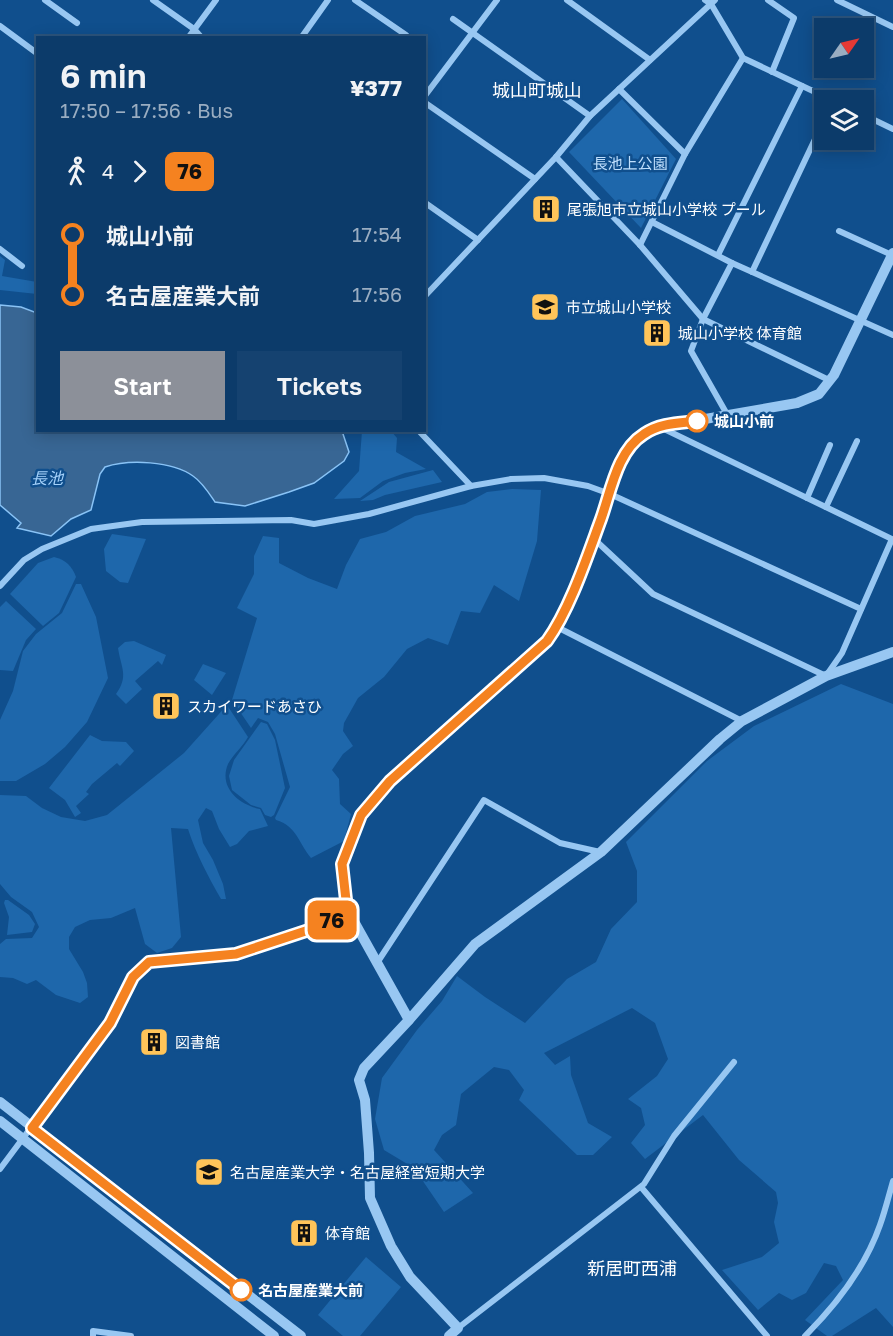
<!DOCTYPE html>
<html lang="en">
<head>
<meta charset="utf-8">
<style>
	:root { --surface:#0c3b6a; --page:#154270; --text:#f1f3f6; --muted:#9aadc1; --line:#2c557e; --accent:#8c9099 }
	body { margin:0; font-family:"Golos Text","Noto Sans JP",sans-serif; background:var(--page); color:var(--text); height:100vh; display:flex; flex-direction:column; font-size:22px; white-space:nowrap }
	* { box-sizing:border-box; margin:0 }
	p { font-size:20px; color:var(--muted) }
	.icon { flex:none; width:33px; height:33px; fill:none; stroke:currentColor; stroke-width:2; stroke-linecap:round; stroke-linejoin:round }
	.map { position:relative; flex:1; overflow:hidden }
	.sheet { position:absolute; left:36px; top:36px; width:390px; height:396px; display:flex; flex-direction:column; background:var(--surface); border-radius:0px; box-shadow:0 3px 15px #0003,0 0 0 2px var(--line) }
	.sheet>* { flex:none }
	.badge { padding:0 12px; border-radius:9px; font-size:21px; line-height:39px }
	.needle { width:39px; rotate:56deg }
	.buttons { position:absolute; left:814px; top:18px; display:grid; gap:12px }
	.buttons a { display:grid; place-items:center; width:60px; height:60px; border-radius:0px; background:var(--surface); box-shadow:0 3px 15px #0003,0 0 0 2px var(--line); font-size:30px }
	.map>.badge { position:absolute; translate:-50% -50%; box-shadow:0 0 0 3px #fff }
	.legs { display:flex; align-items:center; gap:9px; height:66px; padding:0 24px; font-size:20px }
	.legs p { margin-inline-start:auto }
	.headline { display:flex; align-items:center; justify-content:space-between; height:102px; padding:0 24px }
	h1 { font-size:33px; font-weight:600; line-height:45px }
	.primary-button { display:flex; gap:12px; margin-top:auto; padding:12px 24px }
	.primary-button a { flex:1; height:69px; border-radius:0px; background:var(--accent); color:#fff; font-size:24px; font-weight:600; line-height:69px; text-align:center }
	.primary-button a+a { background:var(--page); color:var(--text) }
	ul { padding:0 24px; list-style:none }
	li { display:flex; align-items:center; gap:21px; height:60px; font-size:22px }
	li i { display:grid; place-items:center; width:9px; height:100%; margin:0 8px; background:currentColor }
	li i::after { content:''; width:15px; height:15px; margin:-8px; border:4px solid; border-radius:50%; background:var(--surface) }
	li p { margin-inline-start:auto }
	li:first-child i { background:linear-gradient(#0000 50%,currentColor 0) }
	li:last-child i { background:linear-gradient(currentColor 50%,#0000 0) }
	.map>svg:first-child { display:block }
	.green { fill:#1e67ab }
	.water { fill:#386694; stroke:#89c3f6; stroke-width:1.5 }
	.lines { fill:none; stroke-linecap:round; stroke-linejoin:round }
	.minor { stroke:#98c7f2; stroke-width:6 }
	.tertiary { stroke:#98c7f2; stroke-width:10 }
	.line-1-casing { stroke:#fff; stroke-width:14 }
	.line-1 { stroke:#f58220; stroke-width:9 }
	.stop-1-dot { fill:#fff; stroke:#f58220; stroke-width:3 }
	.labels { text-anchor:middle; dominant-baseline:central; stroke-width:5; stroke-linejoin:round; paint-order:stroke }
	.park-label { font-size:15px; fill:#bfdffd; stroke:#104f8d }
	.poi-label { font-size:15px; fill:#fff; stroke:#104f8d; text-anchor:start }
	.stop-label { font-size:15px; font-weight:bold; fill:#fff; stroke:#104f8d; text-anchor:start }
	.water-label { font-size:16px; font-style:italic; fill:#a4d1fa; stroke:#104f8d }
	.quarter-label { font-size:18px; fill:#fff; stroke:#104f8d }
</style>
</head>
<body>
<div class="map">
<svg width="893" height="1336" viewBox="0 0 893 1336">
	<rect width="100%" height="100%" fill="#104f8d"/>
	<g class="green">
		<path d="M622 99 676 159 641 228 569 152Z"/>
		<path d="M0 256 5 260 2 276 37 282V294L0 290Z"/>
		<path d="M362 431H391L397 438 396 452 426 469 405 473 383 481 360 498 334 499 359 471Z"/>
		<path d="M433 470 442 482 385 495 373 500 360 501 389 482Z"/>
		<path d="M512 489 541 490 537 541 519 601 494 585 480 613 461 611 448 645 428 638 407 649 384 677 358 698 344 723 343 731 353 746 343 754 332 770 339 779 340 804 351 814 344 841 311 858C299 844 297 826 276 820L275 818 290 787 275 734 268 722 258 718 251 728 232 700 257 618 237 608 254 574V556L263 536 279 538V563L308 578 337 589 346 565 360 539 386 532 415 516 465 504 487 492Z"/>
		<path d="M112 534 146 539 128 583 120 582 106 571 104 549Z"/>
		<path d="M54 557C66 560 72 566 76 577L59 613 43 626 10 594 38 563Z"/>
		<path d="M76 584H81L96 617 108 678 87 722 65 747 45 764 16 781H0V720L13 691 23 651 36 634 62 613Z"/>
		<path d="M6 601 36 629 26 640 13 671 0 670V607Z"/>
		<path d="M134 641 166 655 162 665 158 661 135 681 142 689 126 704 116 694C129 676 121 668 118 648L125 642Z"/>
		<path d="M203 664 226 673 212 695 194 680Z"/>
		<path d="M841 684 893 704V1327L876 1308 832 1336H827L805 1320 843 1280 836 1266 824 1263 806 1293 792 1300 779 1293 758 1310 722 1270 762 1257 779 1243 774 1222 778 1203 776 1192 739 1160 703 1115 645 1159 631 1143 645 1125 641 1108 628 1099 657 1076 668 1059 655 1023 632 1008 544 1053 555 1065 570 1056 571 1075 588 1123 612 1137 593 1155H577L519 1100 524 1090 509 1070 494 1067 461 1094 456 1125 442 1135 434 1150 473 1193 444 1212 414 1168 384 1150 375 1119 382 1078 417 1030 442 1001 457 976 485 997 525 1023 567 979 596 962 611 929 637 902V871L626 842 707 761 754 726Z"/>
		<path d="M227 705 248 737C243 746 232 756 228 764 218 788 240 805 260 809L268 826 249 831 237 844 230 847 219 829 212 811 206 808 198 820 203 843 213 860 223 884 226 899H221C208 876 196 854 188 829L171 828 181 937 172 948 157 953 145 944 135 908 111 918 90 920 75 927 69 937V949L83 972 87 983 88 997 80 1003 56 995 36 980 27 984 13 978 0 977V944L6 939 32 938 39 927 32 912 11 897 0 884V795L26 796 42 808 61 817 85 821 107 815 184 753Z"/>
		<path d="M261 722 267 724 275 740 285 788 274 815 271 817 265 815 261 808 251 805 232 790 229 776 234 760Z"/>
		<path d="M90 735 102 741 126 742 134 751 120 766 117 763 92 784 86 792 89 794 76 806 81 813 75 817 65 800 49 788Z"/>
		<path d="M5 900H8L29 915 35 924 32 932 7 935 9 917 4 903Z"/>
		<path d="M366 1257 401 1287 360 1336H343L318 1315Z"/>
	</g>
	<path class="water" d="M0 305 21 307 37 313 38 430 342 431 349 452 344 461 314 483 289 492 245 506 215 502C209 493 202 482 193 476 172 461 129 459 105 467L100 474 91 510 71 519 51 536 17 528 21 523 0 505Z"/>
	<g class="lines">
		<g class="minor">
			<path d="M45 0 77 23"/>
			<path d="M153 0 194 29 202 38"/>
			<path d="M355 0 406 35"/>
			<path d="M567 0 650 60"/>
			<path d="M705 0 711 4 743 58 832 100"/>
			<path d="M768 0 794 18 772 72"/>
			<path d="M837 0 893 27"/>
			<path d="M453 19 590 116"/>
			<path d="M0 26 38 54"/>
			<path d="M188 38 216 0"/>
			<path d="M301 38 328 0"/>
			<path d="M619 89 685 154"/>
			<path d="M424 97 497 0"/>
			<path d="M424 102 535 179"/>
			<path d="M864 115 893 129"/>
			<path d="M556 157 640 245 703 319 831 381"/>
			<path d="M424 202 478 240"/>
			<path d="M652 222 732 263"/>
			<path d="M839 231 892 255"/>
			<path d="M640 245 685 154 743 58"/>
			<path d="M0 249 22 266"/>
			<path d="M718 255 802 86"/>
			<path d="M752 272 825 118"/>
			<path d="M424 297 556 157 590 116 715 0"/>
			<path d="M728 416 691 351 703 319 732 263 893 335"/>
			<path d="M418 430 471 486"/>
			<path d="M807 498 830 445"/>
			<path d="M826 507 857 441"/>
			<path d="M593 538 653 594 826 676 842 653 892 539 662 428"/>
			<path d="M0 586 24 560 42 549 91 529 142 522 291 520 314 524 369 514 471 486 511 479 544 478 588 486 610 494 861 609"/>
			<path d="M557 627 742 721"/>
			<path d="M377 963 484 800 560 843 600 852"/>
			<path d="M0 1169 109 1023 133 977 149 962 236 954 327 924 347 909"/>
			<path d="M641 1187 767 1336"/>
			<path d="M458 1328 644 1184 674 1136 734 1062"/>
			<path d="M93 1336V1331L131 1336"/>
			<path d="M805 1336C837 1304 865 1268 880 1225 885 1211 889 1195 893 1181"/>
		</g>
		<g class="tertiary">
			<path d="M409 1020 347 909 342 864 361 815 390 781 547 641C573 605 592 541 608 498 615 480 619 459 632 444 639 435 649 430 659 427L797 403 819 394 834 375 893 253"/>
			<path d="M0 1102 301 1336"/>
			<path d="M0 1121 274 1336"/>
			<path d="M449 1336 458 1328 410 1277 391 1246 370 1198 369 1153 365 1100 359 1080 364 1068 409 1020 475 944 601 852 720 739 742 721 826 676 893 652"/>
		</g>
	</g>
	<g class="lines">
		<g class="line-1-casing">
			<path id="line-1" d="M241 1290 32 1128 110 1023 133 977 149 962 236 954 327 924 347 909 342 864 361 815 390 781 547 641C570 609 587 557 601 519 611 491 617 451 644 434 659 423 680 423 697 421"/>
		</g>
		<use href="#line-1" class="line-1"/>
	</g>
	<defs>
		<g id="building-square" transform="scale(1.5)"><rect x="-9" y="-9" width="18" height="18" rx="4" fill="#ffc459" stroke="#104f8d"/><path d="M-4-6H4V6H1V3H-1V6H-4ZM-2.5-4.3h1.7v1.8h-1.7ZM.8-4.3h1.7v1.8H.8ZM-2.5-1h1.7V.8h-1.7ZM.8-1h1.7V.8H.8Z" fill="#111"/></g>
		<g id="school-square" transform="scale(1.5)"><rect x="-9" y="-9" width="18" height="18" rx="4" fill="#ffc459" stroke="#104f8d"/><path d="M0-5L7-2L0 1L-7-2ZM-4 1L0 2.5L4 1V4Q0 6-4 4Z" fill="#111"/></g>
		<g id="university-square" transform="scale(1.5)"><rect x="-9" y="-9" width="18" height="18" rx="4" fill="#ffc459" stroke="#104f8d"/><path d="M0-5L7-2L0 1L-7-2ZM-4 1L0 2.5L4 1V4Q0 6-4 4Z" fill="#111"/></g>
	</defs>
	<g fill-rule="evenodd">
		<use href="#building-square" x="546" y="209"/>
		<use href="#school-square" x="545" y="307"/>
		<use href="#building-square" x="657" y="333"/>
		<use href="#building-square" x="166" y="706"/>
		<use href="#building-square" x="154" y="1042"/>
		<use href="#university-square" x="209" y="1172"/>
		<use href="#building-square" x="304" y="1233"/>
	</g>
	<g class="stop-1-dot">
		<circle cx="697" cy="421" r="10"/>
		<circle cx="241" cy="1290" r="10"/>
	</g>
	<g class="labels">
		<g class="park-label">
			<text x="630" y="163">長池上公園</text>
		</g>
		<g class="poi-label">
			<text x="567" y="209">尾張旭市立城山小学校 プール</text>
			<text x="566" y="307">市立城山小学校</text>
			<text x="678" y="333">城山小学校 体育館</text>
			<text x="187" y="706">スカイワードあさひ</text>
			<text x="175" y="1042">図書館</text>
			<text x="230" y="1172">名古屋産業大学・名古屋経営短期大学</text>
			<text x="325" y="1233">体育館</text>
		</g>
		<g class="stop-label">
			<text x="714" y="421">城山小前</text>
			<text x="258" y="1290">名古屋産業大前</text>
		</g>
		<g class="water-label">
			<text x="47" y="478">長池</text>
		</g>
		<g class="quarter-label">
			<text x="537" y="90">城山町城山</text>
			<text x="632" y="1268">新居町西浦</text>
		</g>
	</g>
</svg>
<div class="buttons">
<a><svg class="needle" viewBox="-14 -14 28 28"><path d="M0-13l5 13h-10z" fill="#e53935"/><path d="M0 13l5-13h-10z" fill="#9aadc1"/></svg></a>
<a><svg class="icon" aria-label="layers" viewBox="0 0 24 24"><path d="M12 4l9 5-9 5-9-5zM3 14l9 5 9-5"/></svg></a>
</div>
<b class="badge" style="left:332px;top:920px;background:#f58220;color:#111">76</b>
<section class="sheet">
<div class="headline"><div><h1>6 min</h1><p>17:50 – 17:56 · Bus</p></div><b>¥377</b></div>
<div class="legs"><svg class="icon" aria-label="walk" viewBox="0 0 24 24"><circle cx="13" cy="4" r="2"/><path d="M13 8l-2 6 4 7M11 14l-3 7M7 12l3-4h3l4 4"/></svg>4<svg class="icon" aria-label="forward" viewBox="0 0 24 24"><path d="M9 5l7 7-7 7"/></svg><b class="badge" style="background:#f58220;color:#111">76</b></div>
<ul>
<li><i style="color:#f58220"></i><b>城山小前</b><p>17:54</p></li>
<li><i style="color:#f58220"></i><b>名古屋産業大前</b><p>17:56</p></li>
</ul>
<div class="primary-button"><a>Start</a><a>Tickets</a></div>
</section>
</div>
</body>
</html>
